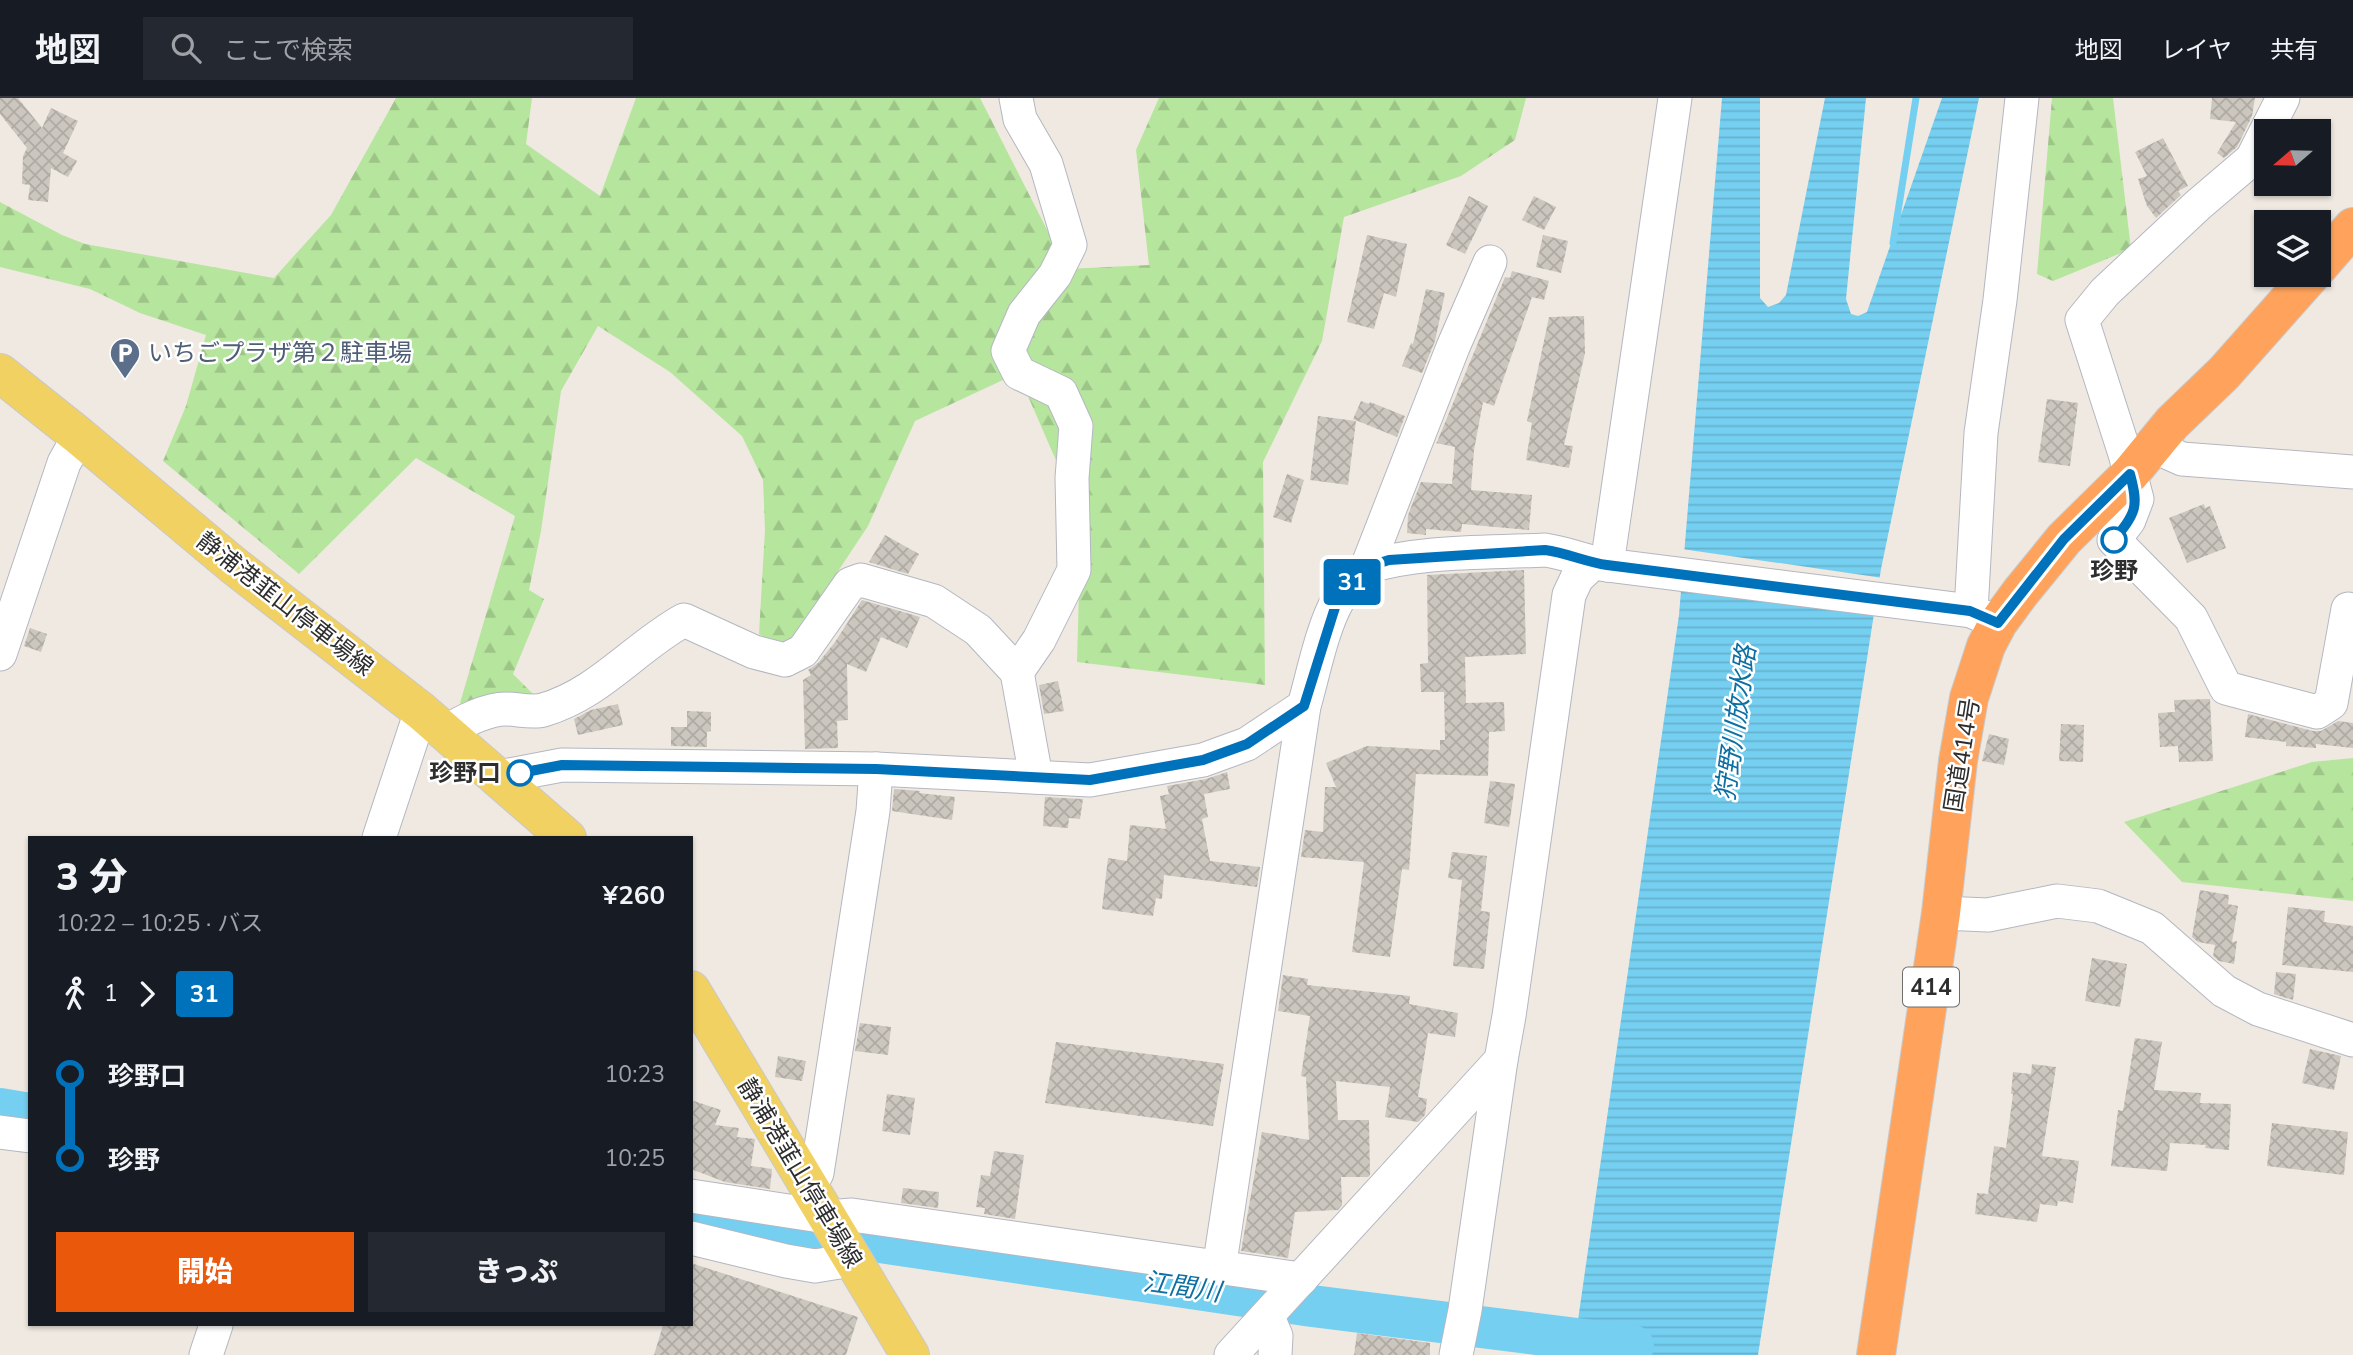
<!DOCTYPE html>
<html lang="ja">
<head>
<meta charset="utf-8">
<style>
	:root { --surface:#171b24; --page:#242831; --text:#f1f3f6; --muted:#9ea1a6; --line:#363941; --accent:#ea580c }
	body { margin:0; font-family:"Nunito Sans","Noto Sans JP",sans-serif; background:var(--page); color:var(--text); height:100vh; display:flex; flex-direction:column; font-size:26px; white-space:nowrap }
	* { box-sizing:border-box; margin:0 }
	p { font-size:23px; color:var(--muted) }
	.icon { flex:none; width:38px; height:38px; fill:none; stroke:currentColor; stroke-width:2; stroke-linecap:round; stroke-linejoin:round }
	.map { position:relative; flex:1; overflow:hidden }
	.drawer { position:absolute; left:28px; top:738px; width:665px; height:490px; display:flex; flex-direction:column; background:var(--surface); border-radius:0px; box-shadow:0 2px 5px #0004 }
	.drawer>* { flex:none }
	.badge { padding:0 14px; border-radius:5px; font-size:24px; line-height:46px }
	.needle { width:46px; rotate:250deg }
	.buttons { position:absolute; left:2254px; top:21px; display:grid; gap:14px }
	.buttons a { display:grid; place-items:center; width:77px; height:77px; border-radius:0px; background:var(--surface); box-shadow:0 2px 5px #0004; font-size:35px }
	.map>.badge { position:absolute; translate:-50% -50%; box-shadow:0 0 0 4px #fff }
	.legs { display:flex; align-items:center; gap:10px; height:77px; padding:0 28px; font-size:23px }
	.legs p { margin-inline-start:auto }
	.head { display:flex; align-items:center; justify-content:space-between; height:119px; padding:0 28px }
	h1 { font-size:38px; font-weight:800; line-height:52px }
	.button { display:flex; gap:14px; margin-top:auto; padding:14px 28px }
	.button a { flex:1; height:80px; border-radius:0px; background:var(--accent); color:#fff; font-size:28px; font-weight:800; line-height:80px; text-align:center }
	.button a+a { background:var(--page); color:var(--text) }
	ul { padding:0 28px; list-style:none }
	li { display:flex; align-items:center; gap:24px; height:84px; font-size:26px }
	li i { display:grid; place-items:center; width:10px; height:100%; margin:0 9px; background:currentColor }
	li i::after { content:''; width:18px; height:18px; margin:-9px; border:5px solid; border-radius:50%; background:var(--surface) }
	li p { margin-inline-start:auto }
	li:first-child i { background:linear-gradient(#0000 50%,currentColor 0) }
	li:last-child i { background:linear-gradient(currentColor 50%,#0000 0) }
	header { display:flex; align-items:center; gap:42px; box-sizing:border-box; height:98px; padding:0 35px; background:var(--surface); border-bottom:2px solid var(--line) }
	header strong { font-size:33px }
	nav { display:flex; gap:38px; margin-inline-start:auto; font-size:24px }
	.search { width:490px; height:63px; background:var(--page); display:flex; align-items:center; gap:18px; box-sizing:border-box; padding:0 24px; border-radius:0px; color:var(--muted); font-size:26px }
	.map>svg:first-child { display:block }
	.forest { fill:url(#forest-firs) }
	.water { fill:url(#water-rules) }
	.pier { fill:#efe9e1 }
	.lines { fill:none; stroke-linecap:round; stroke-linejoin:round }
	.stream { stroke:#75cff0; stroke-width:7 }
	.river { stroke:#75cff0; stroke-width:42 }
	.building { fill:url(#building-cross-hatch) }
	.minor-casing { stroke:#b4b7c1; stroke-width:35 }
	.major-casing { stroke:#c9c9c9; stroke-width:40 }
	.highway-casing { stroke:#c9c9c9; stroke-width:40 }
	.minor { stroke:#fff; stroke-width:33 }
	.major { stroke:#f2d163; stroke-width:38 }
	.highway { stroke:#ffa35c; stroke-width:38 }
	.line-1-casing { stroke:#fff; stroke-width:16 }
	.line-1 { stroke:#0072bc; stroke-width:10 }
	.stop-1-dot { fill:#fff; stroke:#0072bc; stroke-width:3.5 }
	.labels { text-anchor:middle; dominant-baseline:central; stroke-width:5; stroke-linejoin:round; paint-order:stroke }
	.shield { fill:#fff; stroke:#6d6d6d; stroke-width:2 }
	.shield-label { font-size:23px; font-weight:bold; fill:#2e2e2e }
	.service-label { font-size:24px; fill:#4e5e75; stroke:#fff; text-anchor:start }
	.stop-label { font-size:24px; font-weight:bold; fill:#2e2e2e; stroke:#fff }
	.street-label { font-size:24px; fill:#2e2e2e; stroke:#fff }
	.water-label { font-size:26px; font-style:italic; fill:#0d6fa3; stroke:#fff }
</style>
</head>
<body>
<header>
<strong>地図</strong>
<div class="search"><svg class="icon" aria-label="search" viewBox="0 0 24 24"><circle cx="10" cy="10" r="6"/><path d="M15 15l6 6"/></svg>ここで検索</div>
<nav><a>地図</a><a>レイヤ</a><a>共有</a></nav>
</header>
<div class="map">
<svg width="2353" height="1257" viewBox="0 0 2353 1257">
	<defs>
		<pattern id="forest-firs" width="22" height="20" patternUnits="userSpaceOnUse" patternTransform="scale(1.75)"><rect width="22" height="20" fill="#b6e59e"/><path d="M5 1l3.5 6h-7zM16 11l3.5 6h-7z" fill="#9dc588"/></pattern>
		<pattern id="water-rules" width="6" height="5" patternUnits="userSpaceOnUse" patternTransform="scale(1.75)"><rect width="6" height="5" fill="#75cff0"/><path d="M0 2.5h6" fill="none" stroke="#66b2ce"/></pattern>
		<pattern id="building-cross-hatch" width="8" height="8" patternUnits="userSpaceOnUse" patternTransform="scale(1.75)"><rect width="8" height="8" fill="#cbc7bf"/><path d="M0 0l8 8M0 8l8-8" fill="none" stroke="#afaba4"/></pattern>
	</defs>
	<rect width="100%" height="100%" fill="#efe9e1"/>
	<g class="forest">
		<path d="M396 0H532L526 46 600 98 636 0H980L1067 171 1149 167 1136 52 1159 0H1526L1515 42 1461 78 1344 119 1322 243 1263 364 1265 587 1077 564 1081 420 1018 275 915 323 868 428 785 553 759 536 765 432 763 382 742 338 670 274 598 228 561 293 541 433 529 492 544 501 513 576 536 599 467 611 460 605 515 418 416 360 299 476 163 363 186 308 206 237 140 215 90 191 0 169V104L62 137 85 146 274 180 331 117Z"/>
		<path d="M2052 0H2113L2131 151 2053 183 2037 176Z"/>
		<path d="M2353 660V803L2182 784 2124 724 2312 664Z"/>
	</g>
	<path class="water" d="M1722 0H1760V200L1768 209 1779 205 1786 197 1825 0H1866L1846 201 1851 216 1858 218 1867 214 1942 0H1979L1881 471 1758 1257H1573L1679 517Z"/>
	<path class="pier" d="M1682 451 1883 480 1878 514 1679 485Z"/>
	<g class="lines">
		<path class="stream" d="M1893 145 1916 0"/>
		<g class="river">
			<path d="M0 1011 30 1016"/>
			<path d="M691 1116 1312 1208 1633 1248"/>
		</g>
	</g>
	<g class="building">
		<path d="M0 0H18L42 30 51 10 78 23 63 55 77 63 68 79 51 70 48 104 28 102 30 87 22 86 23 58 27 50 0 16Z"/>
		<path d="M2212 0H2255L2252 18 2237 49 2224 60 2217 55 2236 24 2210 21Z"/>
		<path d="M2163 40 2188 88 2178 93 2181 97 2156 120 2147 108 2138 81 2147 78 2135 54Z"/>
		<path d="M1469 98 1488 108 1465 156 1446 147Z"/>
		<path d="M1534 98 1556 109 1544 132 1522 122Z"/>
		<path d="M1367 137 1407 146 1396 199 1384 195 1374 231 1347 224Z"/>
		<path d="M1543 137 1568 143 1561 175 1536 169Z"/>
		<path d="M1512 173 1549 183 1544 202 1532 199 1494 308 1483 304 1474 352 1471 392 1532 397 1529 432 1462 426 1461 434 1426 431V437L1407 435 1408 417 1421 384 1452 386 1455 349 1436 345 1437 344 1505 179 1510 180Z"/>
		<path d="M1426 191 1445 195 1435 243 1422 275 1402 268 1411 245 1413 246Z"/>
		<path d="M1584 218 1585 255 1564 347 1573 348 1569 370 1526 362 1532 325 1527 323 1549 219Z"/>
		<path d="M2047 301 2078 305 2070 368 2038 364Z"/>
		<path d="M1361 303 1369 306 1370 304 1405 318 1397 339 1353 321Z"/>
		<path d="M1318 318 1356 323 1348 387 1310 382Z"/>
		<path d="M1287 376 1304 382 1291 425 1273 419Z"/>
		<path d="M2204 406 2205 410 2210 408 2226 450 2187 465 2169 420Z"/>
		<path d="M885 437 919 456 908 476 869 464Z"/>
		<path d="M1524 472 1526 556 1465 559 1466 605 1504 604 1505 633 1489 634 1488 678 1416 676 1409 772 1402 771 1390 859 1352 854 1364 764 1301 759 1305 732 1323 734 1325 689H1336L1326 665 1367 648 1440 652V642H1445L1444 594H1421L1420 566 1428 565 1427 477Z"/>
		<path d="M862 502 920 519 907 550 881 539 866 574 847 566 848 622 837 623 838 650 805 651 803 582 811 577 808 572 818 565 835 544Z"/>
		<path d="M30 530 47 536 41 554 24 548Z"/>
		<path d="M1058 583 1064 613 1044 616 1039 587Z"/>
		<path d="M2210 601 2213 663 2179 664 2178 648 2160 649 2158 615 2175 614 2174 602Z"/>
		<path d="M618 606 623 627 578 637 574 621 591 612Z"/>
		<path d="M687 613 711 614V633L707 634V649L671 648V629H687Z"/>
		<path d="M2248 616 2313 633H2321L2338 623 2353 625V650L2316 646V650L2286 648V644L2245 639Z"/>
		<path d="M2061 626 2084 627 2083 664 2059 663Z"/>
		<path d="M1989 636 2009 641 2004 667 1982 663Z"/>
		<path d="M1227 674 1230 691 1204 696 1208 719 1202 721 1210 763 1260 769 1257 789 1164 777 1162 801 1156 800 1153 818 1102 811 1108 760 1127 763 1130 727 1166 731 1160 698 1169 696 1167 688 1206 681Z"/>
		<path d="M1490 683 1515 686 1509 729 1484 725Z"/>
		<path d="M894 691 920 693 919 695 955 699 952 722 892 713Z"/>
		<path d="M1045 699 1083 701 1080 721 1069 720 1068 730 1043 728Z"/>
		<path d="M1452 754 1487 758 1481 813 1490 814 1484 871 1453 868 1462 782 1448 780Z"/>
		<path d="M2200 792 2229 797 2228 806 2238 808 2232 844 2237 843 2234 866 2219 863 2213 858 2215 847 2198 844 2192 839Z"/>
		<path d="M2288 809 2325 813 2324 824 2353 828V874L2282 867Z"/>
		<path d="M2092 860 2127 866 2120 909 2085 903Z"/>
		<path d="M2276 874 2296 876 2293 902 2274 896Z"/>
		<path d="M1283 877 1308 881 1307 887 1410 898 1409 906 1458 915 1455 939 1428 935 1418 999 1427 1001 1425 1017 1418 1024 1385 1019 1390 989 1336 983 1338 1022H1369L1370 1077 1368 1079H1341L1342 1107 1338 1112 1295 1114 1288 1160 1241 1153 1262 1034 1309 1042 1306 979 1301 978 1310 918 1278 913Z"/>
		<path d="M860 925 891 929 888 957 855 953Z"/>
		<path d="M2135 940 2162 944 2154 992 2201 995 2200 1005 2231 1006 2229 1052 2205 1050 2206 1047 2170 1045 2167 1073 2111 1068 2118 1012 2123 1013Z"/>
		<path d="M1056 944 1224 966 1213 1028 1045 1005Z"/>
		<path d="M2310 951 2341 958 2334 992 2302 985Z"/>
		<path d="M778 958 806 963 802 983 775 979Z"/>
		<path d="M2032 966 2056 969 2042 1058 2079 1063 2073 1105 2058 1103 2057 1108 2040 1106 2037 1124 1975 1116 1977 1095 1988 1096 1994 1048 2006 1050 2013 996H2011L2013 974 2031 976Z"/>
		<path d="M887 996 915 1000 910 1037 882 1033Z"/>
		<path d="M691 1002 721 1012 715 1027 739 1030 737 1039 755 1041 751 1068 772 1071 770 1091 725 1084 691 1071Z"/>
		<path d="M2272 1025 2348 1034 2344 1077 2267 1068Z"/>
		<path d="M994 1053 1024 1057 1015 1121 984 1116 985 1110 976 1109 981 1077 990 1078Z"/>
		<path d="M903 1090 939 1094 938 1110 901 1105Z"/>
		<path d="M691 1165 858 1219 846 1257H654L663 1227H691Z"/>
		<path d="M1357 1235 1430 1245V1257H1354Z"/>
	</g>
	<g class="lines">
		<g class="minor-casing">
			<g id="minor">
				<path d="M1016 0 1020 21 1046 66 1070 147 1055 177 1024 216 1008 253 1019 275 1061 295 1076 328 1072 380 1074 472 1039 542 1017 574 1036 679"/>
				<path d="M2283 0 2252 61 2198 107 2105 194 2082 222 2125 356 2137 401 2129 422 2114 442 2191 520 2226 590 2317 614 2331 605 2348 511"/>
				<path d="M2153 348 2182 361 2353 374"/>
				<path d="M1607 467 1675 0"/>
				<path d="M1367 469C1422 452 1488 455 1545 452 1567 455 1586 464 1607 467L1971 513 1998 525"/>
				<path d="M1971 513 1981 335 2000 202 2022 0"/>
				<path d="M0 556 64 365 79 338"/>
				<path d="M445 634C462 624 486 611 506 611 517 611 532 615 543 612 599 596 635 549 684 522L754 554 785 562 803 553 850 486 861 482 934 503 978 532 1017 574"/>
				<path d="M499 679 562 667 876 671 1090 682 1203 662 1247 646 1304 608"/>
				<path d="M379 740 421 613"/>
				<path d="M1941 815 1988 817 2057 803 2098 808 2152 830 2224 893 2258 911 2353 942"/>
				<path d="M0 1034 30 1038"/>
				<path d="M809 1089 817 1075 873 713 876 671"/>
				<path d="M691 1098 827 1119 852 1117 1301 1181"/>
				<path d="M691 1140 786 1163 815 1168 852 1162"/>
				<path d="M1219 1171 1304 608C1313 577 1322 530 1338 502 1345 489 1357 479 1367 469L1453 249 1490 164"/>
				<path d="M1268 1219 1276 1238 1275 1257"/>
				<path d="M206 1257 216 1227"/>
				<path d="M1231 1257 1501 962"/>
				<path d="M1456 1257 1465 1212 1501 962 1509 918 1569 497 1577 480 1593 465"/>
			</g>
		</g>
		<g class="major-casing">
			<g id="major">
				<path d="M0 275 79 338 233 467 421 613 567 740"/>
				<path d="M691 892 910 1257"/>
			</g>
		</g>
		<g class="highway-casing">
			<g id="highway">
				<path d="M2319 168 2353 129"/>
				<path d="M1876 1257 1941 815 1958 663 1969 600 1986 548 1998 525 2020 495 2064 441 2130 376 2172 325 2224 275 2311 177"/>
			</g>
		</g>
		<use href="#minor" class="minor"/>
		<use href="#major" class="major"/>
		<use href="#highway" class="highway"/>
	</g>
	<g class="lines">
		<g class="line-1-casing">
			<path id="line-1" d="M520 675 562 667 797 670 876 671 1090 682 1203 662 1247 646 1304 608 1337 503 1349 487 1367 469 1389 462 1545 452C1567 455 1586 464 1607 467L1970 513 1998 525 2064 441 2130 376C2139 410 2136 414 2114 442"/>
		</g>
		<use href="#line-1" class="line-1"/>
	</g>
	<defs>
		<g id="parking-pin" transform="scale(1.575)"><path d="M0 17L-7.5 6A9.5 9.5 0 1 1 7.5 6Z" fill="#5c6f8a" stroke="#fff"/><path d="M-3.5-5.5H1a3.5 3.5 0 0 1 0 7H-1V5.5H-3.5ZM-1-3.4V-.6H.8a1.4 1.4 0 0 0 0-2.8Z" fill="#fff"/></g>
	</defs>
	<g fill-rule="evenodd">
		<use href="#parking-pin" x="125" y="255"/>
	</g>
	<g class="stop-1-dot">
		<circle cx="2114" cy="442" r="12"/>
		<circle cx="520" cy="675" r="12"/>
	</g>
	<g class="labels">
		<rect class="shield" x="1903" y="869.5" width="56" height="39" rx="5"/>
		<g class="shield-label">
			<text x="1931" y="889">414</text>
		</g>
		<g class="service-label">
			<text x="148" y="255">いちごプラザ第２駐車場</text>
		</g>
		<g class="stop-label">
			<text x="2114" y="473">珍野</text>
			<text x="501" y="675" text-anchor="end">珍野口</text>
		</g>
		<g class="street-label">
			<text transform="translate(285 506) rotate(38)">静浦港韮山停車場線</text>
			<text transform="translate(1962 657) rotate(-81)">国道414号</text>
			<text transform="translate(800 1075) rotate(59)">静浦港韮山停車場線</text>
		</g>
		<g class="water-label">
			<text transform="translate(1736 625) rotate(-82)">狩野川放水路</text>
			<text transform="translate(1182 1189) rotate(8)">江間川</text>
		</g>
	</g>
</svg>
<div class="buttons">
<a><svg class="needle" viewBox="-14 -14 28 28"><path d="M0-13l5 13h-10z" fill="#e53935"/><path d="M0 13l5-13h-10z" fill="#9ea1a6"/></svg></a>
<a><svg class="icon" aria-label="layers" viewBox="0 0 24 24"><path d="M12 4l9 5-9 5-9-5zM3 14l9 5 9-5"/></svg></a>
</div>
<b class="badge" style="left:1352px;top:484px;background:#0072bc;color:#fff">31</b>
<section class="drawer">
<div class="head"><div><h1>3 分</h1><p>10:22 – 10:25 · バス</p></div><b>¥260</b></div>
<div class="legs"><svg class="icon" aria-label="walk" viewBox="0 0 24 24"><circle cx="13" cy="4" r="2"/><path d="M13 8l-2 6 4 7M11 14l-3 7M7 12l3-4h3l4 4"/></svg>1<svg class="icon" aria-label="forward" viewBox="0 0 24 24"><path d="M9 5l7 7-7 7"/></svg><b class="badge" style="background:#0072bc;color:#fff">31</b></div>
<ul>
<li><i style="color:#0072bc"></i><b>珍野口</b><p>10:23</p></li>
<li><i style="color:#0072bc"></i><b>珍野</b><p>10:25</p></li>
</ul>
<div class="button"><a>開始</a><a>きっぷ</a></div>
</section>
</div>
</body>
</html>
